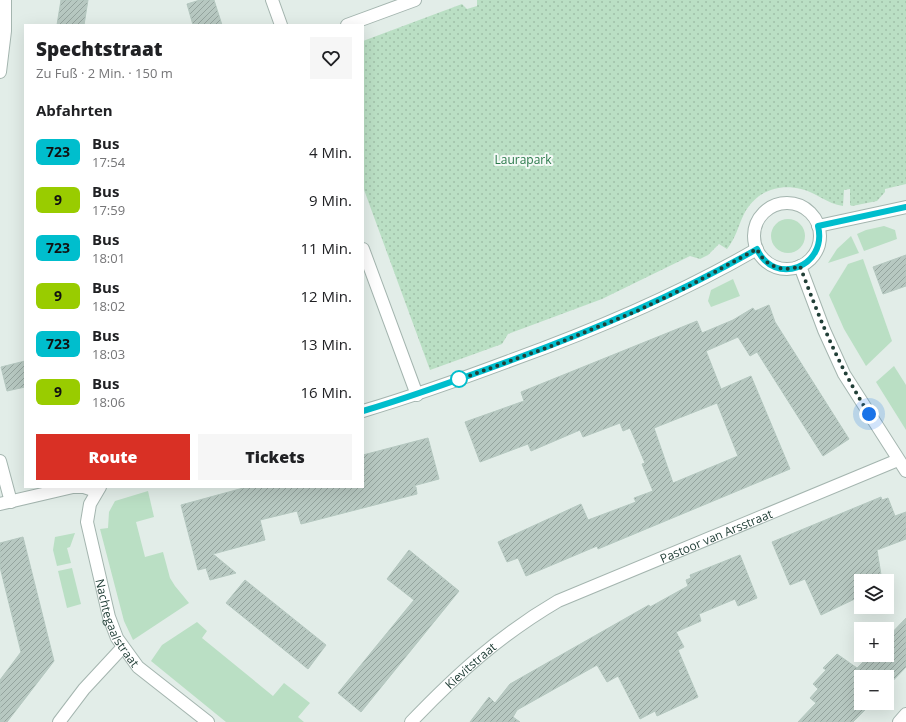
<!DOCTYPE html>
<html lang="de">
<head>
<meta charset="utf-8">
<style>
	:root { --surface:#fff; --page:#f6f6f6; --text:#202124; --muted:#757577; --accent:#d93025 }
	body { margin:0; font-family:"Open Sans",sans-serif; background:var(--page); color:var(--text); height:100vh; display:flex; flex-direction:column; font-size:15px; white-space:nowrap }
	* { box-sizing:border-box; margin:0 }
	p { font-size:13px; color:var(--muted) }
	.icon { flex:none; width:22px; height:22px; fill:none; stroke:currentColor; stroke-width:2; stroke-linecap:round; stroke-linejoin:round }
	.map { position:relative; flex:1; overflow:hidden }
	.sheet { position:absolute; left:24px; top:24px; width:340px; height:464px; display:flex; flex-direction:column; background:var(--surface); border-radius:0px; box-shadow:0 4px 16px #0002 }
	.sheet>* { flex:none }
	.badge { padding:0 8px; border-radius:6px; font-size:14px; line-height:26px }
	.tools { position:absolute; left:854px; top:574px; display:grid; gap:8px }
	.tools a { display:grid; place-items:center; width:40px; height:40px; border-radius:0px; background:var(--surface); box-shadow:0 4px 16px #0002; font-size:20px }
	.you { position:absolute; width:20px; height:20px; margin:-10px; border:3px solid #fff; border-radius:50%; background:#1a73e8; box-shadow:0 0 0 6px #1a73e833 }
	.map>.badge { position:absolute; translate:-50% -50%; box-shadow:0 0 0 2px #fff }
	h2 { padding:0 12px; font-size:15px; line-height:36px }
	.round { display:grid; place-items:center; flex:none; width:42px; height:42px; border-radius:0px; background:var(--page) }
	.summary { display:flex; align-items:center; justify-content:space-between; height:68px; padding:0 12px }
	h1 { font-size:19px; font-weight:800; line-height:30px }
	.button { display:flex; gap:8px; margin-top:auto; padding:8px 12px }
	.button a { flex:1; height:46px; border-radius:0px; background:var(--accent); color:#fff; font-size:16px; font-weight:800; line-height:46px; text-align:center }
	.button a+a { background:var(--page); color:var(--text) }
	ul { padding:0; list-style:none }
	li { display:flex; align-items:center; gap:12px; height:48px; padding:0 12px }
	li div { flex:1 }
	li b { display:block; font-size:15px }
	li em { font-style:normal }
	li .badge { min-width:44px; font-weight:700; text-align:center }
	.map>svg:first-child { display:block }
	.grass { fill:#badfc4 }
	.park { fill:url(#park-dots) }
	.building { fill:url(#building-hatch); stroke:#b4c7bf; fill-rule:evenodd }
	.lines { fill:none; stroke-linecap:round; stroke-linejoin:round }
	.minor-casing { stroke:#a4b5af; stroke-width:14 }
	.minor { stroke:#fff; stroke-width:12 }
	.line-casing { stroke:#fff; stroke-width:9 }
	.line { stroke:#00becd; stroke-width:6 }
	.walk { stroke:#213f37; stroke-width:4; stroke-dasharray:0 7.2 }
	.stop-dot { fill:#fff; stroke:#00becd; stroke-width:2 }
	.labels { text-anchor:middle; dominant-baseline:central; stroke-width:4; stroke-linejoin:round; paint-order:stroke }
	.park-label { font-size:12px; fill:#297849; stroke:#f3f9f6 }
	.street-label { font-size:12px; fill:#213f37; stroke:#f3f9f6 }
</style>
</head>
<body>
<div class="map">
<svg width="906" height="722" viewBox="0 0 906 722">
	<defs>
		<pattern id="park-dots" width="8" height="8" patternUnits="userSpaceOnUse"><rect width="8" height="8" fill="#badfc4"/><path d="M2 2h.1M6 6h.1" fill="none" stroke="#a0c0a9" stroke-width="1.8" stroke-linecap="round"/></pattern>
		<pattern id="building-hatch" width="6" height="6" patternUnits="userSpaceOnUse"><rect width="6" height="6" fill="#b7c8c1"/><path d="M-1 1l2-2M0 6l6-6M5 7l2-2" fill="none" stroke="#94a49e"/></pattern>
	</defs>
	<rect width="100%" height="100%" fill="#e2ede8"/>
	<g class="grass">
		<circle cx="788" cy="236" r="17"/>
		<path d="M884 226 895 230 897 239 864 251 857 234 866 230Z"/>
		<path d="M851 236 859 253 828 263 837 249Z"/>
		<path d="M863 259 892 341 866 366 844 329 829 295 848 264Z"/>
		<path d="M733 279 740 296 711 307 708 301 711 290Z"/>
		<path d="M894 366 906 385V430L876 382Z"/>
		<path d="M148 491 154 517 136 522 145 557 163 552 170 578 175 586 189 603 133 640 124 621 100 529 108 528 109 512 115 501Z"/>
		<path d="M75 533 70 547 67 548 71 563 57 566 53 550 55 537Z"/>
		<path d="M72 568 81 604 67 608 58 571Z"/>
		<path d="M197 622 207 631 202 638 273 696 284 683 310 703 298 717 304 722H226L151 661 162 645Z"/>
	</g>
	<path class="park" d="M477 0H906V184L885 189V192L877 201 852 206 850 205V189L844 190 843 206C827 204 816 192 801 189 778 183 755 192 744 214 738 226 736 238 727 249L719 244 708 255 700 259 690 256 602 299 508 334 502 344 430 370 363 187V41L462 4 467 9 477 6Z"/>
	<g class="building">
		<path d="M61 0H88L84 25H57Z"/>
		<path d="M200 0H214L222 25H193L187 4Z"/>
		<path d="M906 255V286L883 294 873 267Z"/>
		<path d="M769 305 775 322 849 439 823 456 757 352 750 356 738 337 706 351 721 389 751 376 790 469 598 549 597 546 526 576 518 558 507 562 498 542 581 504 588 520 636 502 634 498 653 491 642 464 645 463 630 428 623 431 620 423 583 437 580 430 531 451 528 444 480 462 465 422 524 401 521 392 697 321 702 333 733 320 753 308 755 311ZM717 403 738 456 673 483 654 428Z"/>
		<path d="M25 361V387L7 391 1 367Z"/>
		<path d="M428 438 439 479 413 486 416 487 417 494 301 524 297 511 260 520 265 540 213 554 236 573 210 580 206 568 198 570 181 505 247 487H363V455Z"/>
		<path d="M881 497 882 500 888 498 895 516 906 512V539L877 550 882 581H861V596L821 615 805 579 790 585 772 542Z"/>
		<path d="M23 537 54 661 7 722H0V680L21 652 0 567V543Z"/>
		<path d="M409 550 459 591 361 712 338 693 414 600 387 579Z"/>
		<path d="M740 555 757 598 738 606 735 599 699 614 701 621 676 632 684 647 678 650 698 697 657 716 655 711 640 719 618 676 607 682 597 665 517 710 513 717 520 722H470L489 697 495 703 510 684 649 605 650 607 688 586 686 580 691 578 690 575Z"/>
		<path d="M245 580 326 645 308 669 226 603Z"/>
		<path d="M906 618V667L887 687V677H861V703H872L853 722H798L816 703 810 698 818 689 813 684 826 670 823 668 837 654 857 668 870 655H887V638Z"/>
	</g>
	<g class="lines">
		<g class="minor-casing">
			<g id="minor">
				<path d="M272 0 281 25"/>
				<path d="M347 25 415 0"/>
				<path d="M0 72 5 31V0"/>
				<circle cx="787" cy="236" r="33"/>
				<path d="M818 226 906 207"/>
				<path d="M363 249 417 395"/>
				<path d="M800 266 824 330 844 374 906 471"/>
				<path d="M363 411C413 396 461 379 509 361 595 330 678 295 757 249"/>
				<path d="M0 461 11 502"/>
				<path id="s1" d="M100 487 90 504 87 522 109 617 117 638 138 667 208 722"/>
				<path d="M0 504 73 487H84L96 491"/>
				<path d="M59 722 84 689 122 648"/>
				<path id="s2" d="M411 722C457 674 500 635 558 601L898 460"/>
				<path d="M899 722 906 714"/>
			</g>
		</g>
		<use href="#minor" class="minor"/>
	</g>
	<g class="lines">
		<g class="line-casing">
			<path id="line" d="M363 411C414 396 463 378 512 360 599 328 676 295 757 249 774 287 828 267 818 226L906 207"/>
		</g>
		<use href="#line" class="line"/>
		<path class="walk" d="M459 379 458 380 554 345 639 310 687 287 757 249C764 266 783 273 800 266 819 318 839 367 869 414"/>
	</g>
	<circle class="stop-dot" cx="459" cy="379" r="8"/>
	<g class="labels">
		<g class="park-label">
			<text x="523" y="159">Laurapark</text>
		</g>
		<g class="street-label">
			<text stroke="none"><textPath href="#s2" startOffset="362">Pastoor van Arsstraat</textPath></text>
			<text stroke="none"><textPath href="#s1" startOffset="144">Nachtegaalstraat</textPath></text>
			<text stroke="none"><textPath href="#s2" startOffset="82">Kievitstraat</textPath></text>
		</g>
	</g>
</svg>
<div class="tools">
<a><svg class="icon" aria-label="layers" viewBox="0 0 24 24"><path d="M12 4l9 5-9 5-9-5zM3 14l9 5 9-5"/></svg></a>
<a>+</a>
<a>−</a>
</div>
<div class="you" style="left:869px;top:414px"></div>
<section class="sheet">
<div class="summary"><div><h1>Spechtstraat</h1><p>Zu Fuß · 2 Min. · 150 m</p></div><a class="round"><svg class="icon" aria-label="heart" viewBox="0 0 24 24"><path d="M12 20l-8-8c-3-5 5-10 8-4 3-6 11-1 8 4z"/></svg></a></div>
<h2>Abfahrten</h2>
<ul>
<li><span class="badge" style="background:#00becd;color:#111">723</span><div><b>Bus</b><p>17:54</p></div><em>4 Min.</em></li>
<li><span class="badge" style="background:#9c0;color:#111">9</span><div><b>Bus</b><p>17:59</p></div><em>9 Min.</em></li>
<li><span class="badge" style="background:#00becd;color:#111">723</span><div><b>Bus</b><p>18:01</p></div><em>11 Min.</em></li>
<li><span class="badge" style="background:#9c0;color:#111">9</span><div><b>Bus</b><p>18:02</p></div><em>12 Min.</em></li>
<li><span class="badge" style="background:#00becd;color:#111">723</span><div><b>Bus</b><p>18:03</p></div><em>13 Min.</em></li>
<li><span class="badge" style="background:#9c0;color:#111">9</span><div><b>Bus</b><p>18:06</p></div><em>16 Min.</em></li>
</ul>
<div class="button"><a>Route</a><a>Tickets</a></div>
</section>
</div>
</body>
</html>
